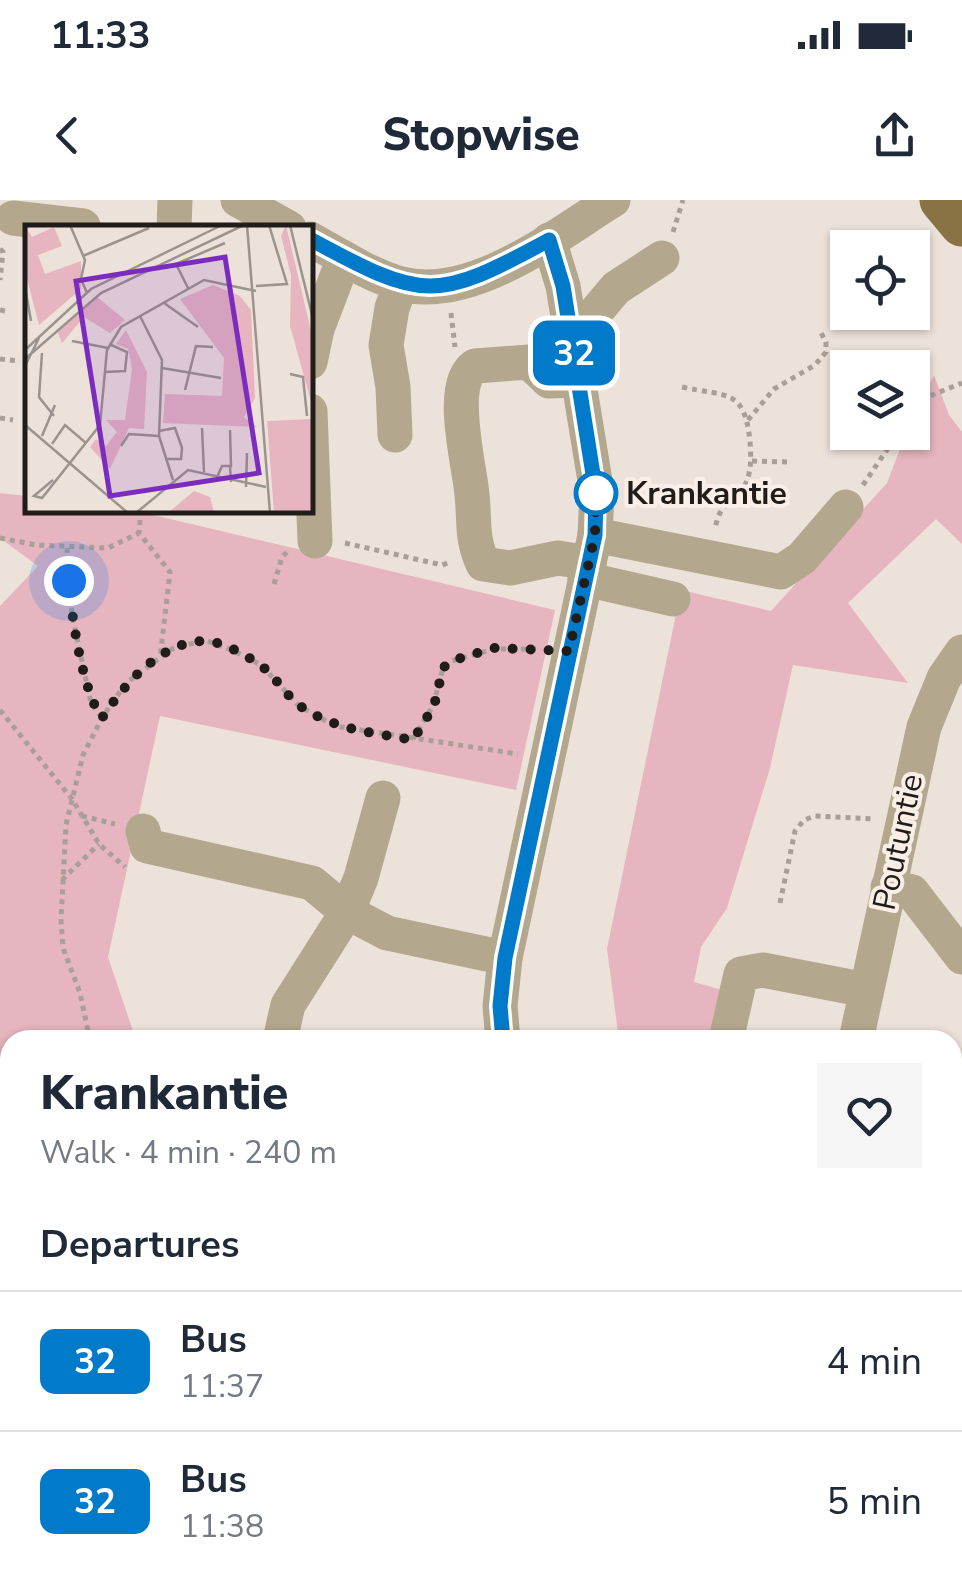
<!DOCTYPE html>
<html lang="en">
<head>
<meta charset="utf-8">
<style>
	:root { --surface:#fff; --page:#f6f6f7; --text:#1f2937; --muted:#747a83; --line:#e0e1e3 }
	body { margin:0; font-family:"Nunito Sans",sans-serif; background:var(--page); color:var(--text); height:100vh; display:flex; flex-direction:column; font-size:38px; white-space:nowrap }
	* { box-sizing:border-box; margin:0 }
	p { font-size:32px; color:var(--muted) }
	.icon { flex:none; width:55px; height:55px; fill:none; stroke:currentColor; stroke-width:2; stroke-linecap:round; stroke-linejoin:round }
	.map { position:relative; flex:1; overflow:hidden }
	.side { position:absolute; left:0px; top:830px; width:962px; height:562px; display:flex; flex-direction:column; background:var(--surface); border-radius:30px 30px 0 0; box-shadow:0 2px 8px #0004 }
	.side>* { flex:none }
	.badge { padding:0 20px; border-radius:15px; font-size:35px; line-height:65px }
	.controls { position:absolute; left:830px; top:30px; display:grid; gap:20px }
	.controls a { display:grid; place-items:center; width:100px; height:100px; border-radius:0px; background:var(--surface); box-shadow:0 2px 8px #0004; font-size:50px }
	.you { position:absolute; width:50px; height:50px; margin:-25px; border:8px solid #fff; border-radius:50%; background:#1a73e8; box-shadow:0 0 0 15px #1a73e833 }
	.map>.badge { position:absolute; translate:-50% -50%; box-shadow:0 0 0 5px #fff }
	h2 { padding:0 40px; font-size:38px; line-height:90px }
	.round { display:grid; place-items:center; flex:none; width:105px; height:105px; border-radius:0px; background:var(--page) }
	.summary { display:flex; align-items:center; justify-content:space-between; height:170px; padding:0 40px }
	h1 { font-size:48px; font-weight:800; line-height:75px }
	ul { padding:0; list-style:none }
	li { display:flex; align-items:center; gap:30px; height:140px; padding:0 40px; border-top:2px solid var(--line) }
	li div { flex:1 }
	li b { display:block; font-size:38px }
	li em { font-style:normal }
	li .badge { min-width:110px; font-weight:700; text-align:center }
	.status { display:flex; justify-content:space-between; align-items:center; height:70px; padding:0 50px; background:var(--surface); direction:ltr }
	.status svg { height:28px; fill:currentColor }
	header { display:flex; justify-content:space-between; align-items:center; height:130px; padding:0 40px; background:var(--surface); font-size:45px; font-weight:800 }
	.map>svg:first-child { display:block }
	.built { fill:#e6d5c8 }
	.green { fill:#e6b5bf }
	.lines { fill:none; stroke-linecap:round; stroke-linejoin:round }
	.path { stroke:#a89f99; stroke-width:5; stroke-dasharray:5 5; stroke-linecap:butt }
	.minor { stroke:#b3a78e; stroke-width:35 }
	.major { stroke:#897243; stroke-width:45 }
	.tram { stroke:#837c76; stroke-width:2.5 }
	.line-casing { stroke:#fff; stroke-width:22 }
	.line { stroke:#007ac9; stroke-width:15 }
	.walk { stroke:#201c19; stroke-width:10; stroke-dasharray:0 18 }
	.stop-dot { fill:#fff; stroke:#007ac9; stroke-width:5 }
	.labels { text-anchor:middle; dominant-baseline:central; stroke-width:8; stroke-linejoin:round; paint-order:stroke }
	.stop-label { font-size:32px; font-weight:bold; fill:#201c19; stroke:#faefe7; text-anchor:start }
	.street-label { font-size:32px; fill:#201c19; stroke:#faefe7 }
	.inset-road { fill:none; stroke:#9b938d; stroke-width:2.5 }
	.view { fill:#7b2cbf; fill-opacity:0.15; stroke:#7b2cbf; stroke-width:5 }
	.inset-edge { fill:none; stroke:#201c19; stroke-width:5 }
</style>
</head>
<body>
<div class="status"><b>11:33</b><svg viewBox="0 0 49 12"><path d="M0 12V9h3v3zM5 12V6h3v6zM10 12V3h3v9zM15 12V0h3v12zM26 1h20v11H26zM47 4h2v5h-2z"/></svg></div>
<header><svg class="icon" aria-label="back" viewBox="0 0 24 24"><path d="M15 5l-7 7 7 7"/></svg>Stopwise<svg class="icon" aria-label="share" viewBox="0 0 24 24"><path d="M12 15V3M7 8l5-5 5 5M5 13v7h14v-7"/></svg></header>
<div class="map">
<svg width="962" height="1391" viewBox="0 0 962 1391">
	<rect width="100%" height="100%" fill="#ede2da"/>
	<path class="built" d="M375 1383H510L481 1391H378Z"/>
	<g class="green">
		<path d="M934 175 949 215 962 232V344L936 319 848 403 908 483 793 465 770 568 727 708 701 747 694 782 722 790 712 840H619L607 749 681 390 771 411 887 283 906 233 912 232 913 218Z"/>
		<path d="M0 293 27 296 28 310H132L555 410 516 590 160 516 108 757 136 840H10V1177L0 1168V406L38 366 0 338Z"/>
		<path d="M962 1142V1183L953 1194V1150Z"/>
		<path d="M0 1290 10 1292 9 1381H0Z"/>
		<path d="M962 1327V1391H950L953 1332Z"/>
	</g>
	<g class="lines">
		<g class="path">
			<path d="M673 32 683 0"/>
			<path d="M0 49 3 52 0 80"/>
			<path d="M0 110 5 111"/>
			<path d="M451 113 455 147"/>
			<path d="M0 159 20 161"/>
			<path d="M682 187C728 197 744 188 750 241 751 257 752 272 744 287 732 307 720 299 715 330"/>
			<path d="M912 203 962 183"/>
			<path d="M0 218 13 220"/>
			<path d="M748 220 774 189 815 165 826 152V142L819 129"/>
			<path d="M752 261 787 262"/>
			<path d="M863 285 899 232"/>
			<path d="M141 310 139 333 170 372 160 458"/>
			<path d="M0 338 36 345 108 348 139 333"/>
			<path d="M345 343 442 365 450 362"/>
			<path d="M67 348 72 415 91 503 102 518"/>
			<path d="M274 384 282 357 288 351"/>
			<path d="M0 510 72 599 99 644 125 667"/>
			<path d="M413 539 433 506 443 468 451 461 494 449H541"/>
			<path d="M82 616 115 624"/>
			<path d="M62 680 99 644"/>
			<path d="M780 703 795 631 804 620 815 616 875 619"/>
			<path d="M90 840 80 793 63 748 61 720 66 625 83 555 102 518 126 483 172 449 205 440 232 450 261 465 299 506 335 526 518 554"/>
			<path d="M0 951 10 943"/>
			<path d="M952 1189H962"/>
			<path d="M0 1276 10 1277"/>
			<path d="M952 1319 962 1315"/>
			<path d="M23 1382 24 1391"/>
			<path d="M122 1382 130 1391"/>
			<path d="M231 1382 238 1391"/>
			<path d="M373 1391 376 1386"/>
			<path d="M768 1391 791 1382"/>
		</g>
		<g class="minor">
			<path d="M238 0 289 28"/>
			<path d="M13 18 83 26"/>
			<path d="M174 28 175 0"/>
			<path d="M310 39C339 55 369 75 401 84 472 102 555 36 613 0"/>
			<path d="M570 129 589 120 616 88 662 58"/>
			<path d="M310 162 317 129 344 58"/>
			<path d="M578 180 549 181 529 162 475 166C447 185 470 266 472 295 475 324 471 337 483 364L510 368 558 358 589 363"/>
			<path d="M310 211 315 341"/>
			<path d="M395 235 393 187 386 145 392 108 401 84"/>
			<path d="M595 335 781 372 802 358 846 307"/>
			<path d="M585 379 673 399"/>
			<path d="M143 631 147 646 312 683 347 712 387 733 505 758"/>
			<path d="M888 687 912 692 962 757"/>
			<path d="M280 840 288 805 347 712 361 678 383 598"/>
			<path d="M503 840 500 806 505 758 595 335 597 293 563 86 549 40"/>
			<path d="M726 840 741 774 763 770 866 790"/>
			<path d="M856 840 924 527 944 478 962 452"/>
			<path d="M952 984 962 987"/>
			<path d="M0 1211 10 1219"/>
			<path d="M313 1382 315 1391"/>
			<path d="M928 1382V1391"/>
		</g>
		<g class="major">
			<path d="M942 0 962 24"/>
			<path d="M952 1278 962 1274"/>
			<path d="M636 1391 660 1382"/>
			<path d="M701 1391 725 1382"/>
		</g>
		<g class="tram">
			<path d="M952 1237 962 1231"/>
			<path d="M518 1391 547 1382"/>
			<path d="M567 1391 595 1382"/>
		</g>
	</g>
	<g class="lines">
		<g class="line-casing">
			<path id="line" d="M310 39C424 101 435 102 549 40L563 86 596 293 595 335 505 758 500 806 503 840"/>
		</g>
		<use href="#line" class="line"/>
		<path class="walk" d="M69 381C71 415 83 493 102 518 124 485 159 443 203 441 220 440 245 455 259 464 276 476 286 497 303 508 337 530 374 533 413 540L434 506 443 468 451 461 494 448 569 451 595 335 596 293"/>
	</g>
	<circle class="stop-dot" cx="596" cy="293" r="20"/>
	<g class="labels">
		<g class="stop-label">
			<text x="626" y="293">Krankantie</text>
		</g>
		<g class="street-label">
			<text transform="translate(898 642) rotate(-78)">Poutuntie</text>
		</g>
	</g>
	<g transform="translate(25 25)">
		<rect width="288" height="288" fill="#ede2da"/>
		<path d="M0 0H10L2 4 7 12 29 2 37 21 13 30 20 49 56 36V64L14 100 0 46ZM261 0 287 110V180L265 101 266 50 256 11ZM188 60 215 71 226 85 230 173 219 192 232 202 138 198 140 169 197 171 199 133 155 74ZM72 72 100 95 85 108 59 92 37 118 32 106ZM101 105 122 147 119 204 104 203 85 244 65 222 71 214 81 221 92 207 81 195H100L107 144 103 124 91 119ZM287 194V287H249L242 196ZM169 266 185 272 189 287H144Z" fill="#e6b5bf"/>
		<path class="inset-road" d="M45 0 60 35 56 54 62 68M222 0 245 288M265 0 288 94M58 31 124 3M231 61 262 59 244 0M0 62 6 96M163 63 151 39 200 18M139 78 173 102M115 91 137 135 134 211 148 255M47 116 83 123M0 125 66 64 197 0M17 128 14 172 29 191M0 134 76 68 219 0M0 141 14 113M137 143 196 153M80 147 100 146 102 127 84 119M265 149 278 152 282 191M160 165 171 121 188 122M0 200 103 288M177 203 179 247M205 205 206 242M134 206 150 203 157 223 156 234H140M17 211 30 180M27 219 40 200 61 218M96 221 104 209 134 211M192 252 197 241H205L206 257M28 255 9 271 17 273 75 200 82 125 96 102 179 55 231 66M221 262 222 228M111 288 163 245 241 262"/>
		<path class="view" d="M200 32 234 248 85 271 51 56Z"/>
		<rect width="288" height="288" class="inset-edge"/>
	</g>
</svg>
<div class="controls">
<a><svg class="icon" aria-label="locate" viewBox="0 0 24 24"><circle cx="12" cy="12" r="6"/><path d="M12 2v4M12 18v4M2 12h4M18 12h4"/></svg></a>
<a><svg class="icon" aria-label="layers" viewBox="0 0 24 24"><path d="M12 4l9 5-9 5-9-5zM3 14l9 5 9-5"/></svg></a>
</div>
<div class="you" style="left:69px;top:381px"></div>
<b class="badge" style="left:574px;top:153px;background:#007ac9;color:#fff">32</b>
<section class="side">
<div class="summary"><div><h1>Krankantie</h1><p>Walk · 4 min · 240 m</p></div><a class="round"><svg class="icon" aria-label="heart" viewBox="0 0 24 24"><path d="M12 20l-8-8c-3-5 5-10 8-4 3-6 11-1 8 4z"/></svg></a></div>
<h2>Departures</h2>
<ul>
<li><span class="badge" style="background:#007ac9;color:#fff">32</span><div><b>Bus</b><p>11:37</p></div><em>4 min</em></li>
<li><span class="badge" style="background:#007ac9;color:#fff">32</span><div><b>Bus</b><p>11:38</p></div><em>5 min</em></li>
</ul>
</section>
</div>
</body>
</html>
